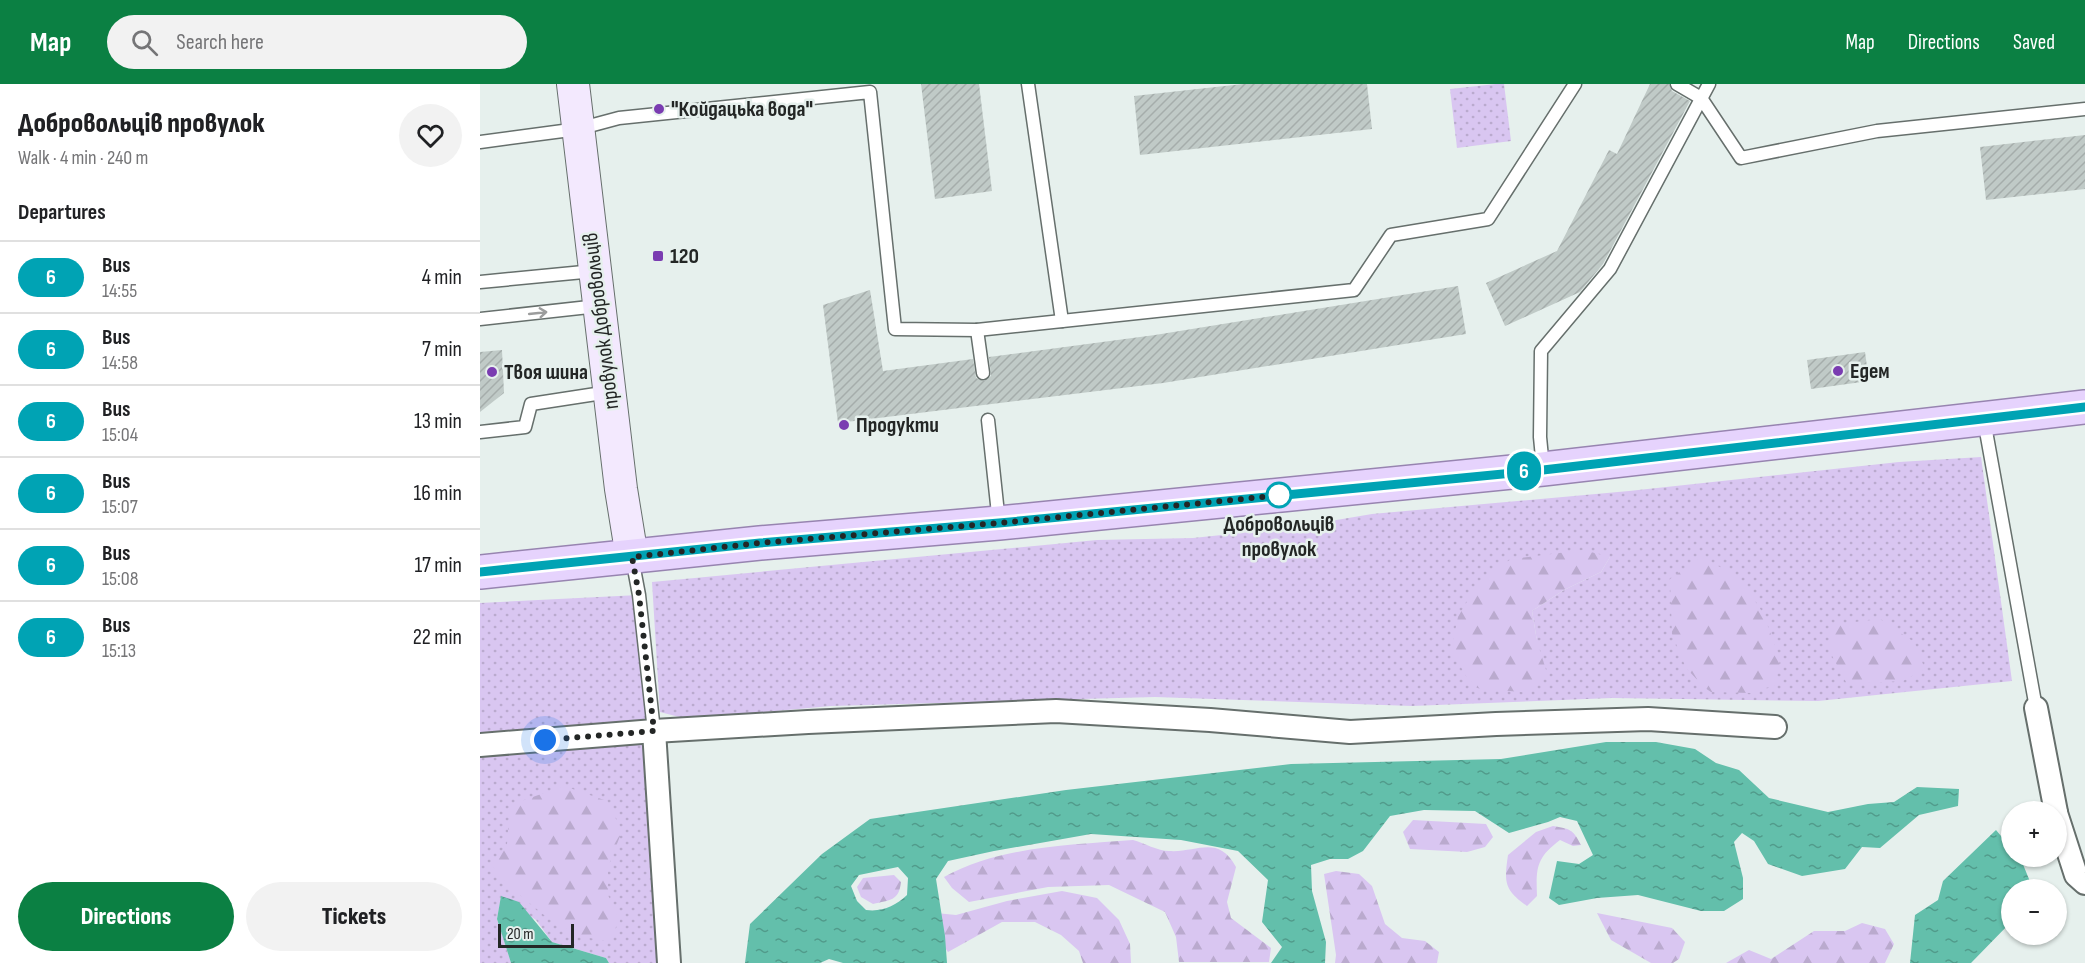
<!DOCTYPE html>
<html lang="en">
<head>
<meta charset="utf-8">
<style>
	:root { --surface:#fff; --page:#f2f2f2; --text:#202124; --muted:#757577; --line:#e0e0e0; --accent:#0b8043 }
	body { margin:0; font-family:"Sofia Sans Condensed",sans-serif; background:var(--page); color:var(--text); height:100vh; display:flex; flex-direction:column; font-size:22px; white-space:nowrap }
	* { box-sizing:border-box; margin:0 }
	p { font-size:20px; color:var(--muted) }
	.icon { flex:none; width:33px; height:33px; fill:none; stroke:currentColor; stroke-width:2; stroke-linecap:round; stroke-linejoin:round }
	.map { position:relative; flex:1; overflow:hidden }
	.side { display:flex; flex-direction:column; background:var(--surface); width:480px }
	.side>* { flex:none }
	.badge { padding:0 12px; border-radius:20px; font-size:21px; line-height:39px }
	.tools { position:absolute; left:1521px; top:717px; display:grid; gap:12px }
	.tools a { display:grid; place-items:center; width:66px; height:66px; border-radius:50%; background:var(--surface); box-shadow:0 2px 4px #0004; font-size:30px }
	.scale { position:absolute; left:18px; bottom:15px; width:76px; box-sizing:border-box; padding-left:6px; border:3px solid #232625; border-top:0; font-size:16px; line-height:21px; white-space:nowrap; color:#232625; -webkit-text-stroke:4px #e6f0ed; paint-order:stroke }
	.you { position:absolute; width:30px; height:30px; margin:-15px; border:4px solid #fff; border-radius:50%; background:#1a73e8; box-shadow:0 0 0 9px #1a73e833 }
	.map>.badge { position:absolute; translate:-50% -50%; box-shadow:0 0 0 3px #fff }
	h2 { padding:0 18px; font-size:22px; line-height:54px }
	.round { display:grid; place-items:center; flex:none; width:63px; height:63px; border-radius:32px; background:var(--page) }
	.head { display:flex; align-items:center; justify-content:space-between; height:102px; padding:0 18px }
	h1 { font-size:28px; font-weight:800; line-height:45px }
	.button { display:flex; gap:12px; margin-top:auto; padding:12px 18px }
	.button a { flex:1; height:69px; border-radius:36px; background:var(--accent); color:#fff; font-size:24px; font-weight:800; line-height:69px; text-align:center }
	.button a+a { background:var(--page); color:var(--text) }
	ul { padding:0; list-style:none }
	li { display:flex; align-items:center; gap:18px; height:72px; padding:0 18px; border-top:2px solid var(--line) }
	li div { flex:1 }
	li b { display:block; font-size:22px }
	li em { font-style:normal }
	li .badge { min-width:66px; font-weight:700; text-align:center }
	header { display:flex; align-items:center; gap:36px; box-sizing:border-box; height:84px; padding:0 30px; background:var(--accent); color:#fff }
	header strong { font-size:28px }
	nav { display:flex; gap:33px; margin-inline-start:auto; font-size:21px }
	.search { width:420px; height:54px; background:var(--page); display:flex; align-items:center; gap:15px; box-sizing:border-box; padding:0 21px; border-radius:33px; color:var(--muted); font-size:22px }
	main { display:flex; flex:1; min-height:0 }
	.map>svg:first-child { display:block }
	.grass { fill:url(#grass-dots); fill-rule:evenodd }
	.forest { fill:url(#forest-firs) }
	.water { fill:url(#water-ripples); fill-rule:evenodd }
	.building { fill:url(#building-hatch) }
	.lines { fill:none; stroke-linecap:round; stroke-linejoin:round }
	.lane-casing { stroke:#666f6c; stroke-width:15 }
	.street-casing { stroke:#666f6c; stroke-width:26 }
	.secondary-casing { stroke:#666f6c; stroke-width:34 }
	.primary-casing { stroke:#9784b0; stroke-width:36 }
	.lane { stroke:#fff; stroke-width:12 }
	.street { stroke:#fff; stroke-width:22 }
	.secondary { stroke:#f3e9fe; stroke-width:32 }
	.primary { stroke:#e6d3fd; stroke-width:33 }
	.oneway { stroke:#9c9d9d }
	.line-casing { stroke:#fff; stroke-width:14 }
	.line { stroke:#00a3b4; stroke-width:9 }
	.walk { stroke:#232625; stroke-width:6; stroke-dasharray:0 10.8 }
	.poi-dot { fill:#7a3cb1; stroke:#e6f0ed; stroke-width:2 }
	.stop-dot { fill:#fff; stroke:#00a3b4; stroke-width:3 }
	.labels { text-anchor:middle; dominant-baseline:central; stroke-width:5; stroke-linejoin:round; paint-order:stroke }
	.poi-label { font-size:22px; font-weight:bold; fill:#232625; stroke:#e6f0ed; text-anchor:start }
	.street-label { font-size:22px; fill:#232625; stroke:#e6f0ed }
	.stop-label { font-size:22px; font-weight:bold; fill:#232625; stroke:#e6f0ed }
</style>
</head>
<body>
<header>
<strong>Map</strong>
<div class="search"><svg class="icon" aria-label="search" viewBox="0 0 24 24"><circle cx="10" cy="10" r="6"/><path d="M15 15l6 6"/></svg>Search here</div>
<nav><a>Map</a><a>Directions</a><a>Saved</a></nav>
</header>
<main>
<section class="side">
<div class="head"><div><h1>Добровольців провулок</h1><p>Walk · 4 min · 240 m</p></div><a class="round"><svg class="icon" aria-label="heart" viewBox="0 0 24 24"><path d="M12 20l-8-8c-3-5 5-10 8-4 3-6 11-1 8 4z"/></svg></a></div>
<h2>Departures</h2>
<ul>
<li><span class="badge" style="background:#00a3b4;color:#fff">6</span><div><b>Bus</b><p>14:55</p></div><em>4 min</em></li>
<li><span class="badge" style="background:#00a3b4;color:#fff">6</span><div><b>Bus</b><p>14:58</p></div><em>7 min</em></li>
<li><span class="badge" style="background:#00a3b4;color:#fff">6</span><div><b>Bus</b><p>15:04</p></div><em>13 min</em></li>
<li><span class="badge" style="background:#00a3b4;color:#fff">6</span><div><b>Bus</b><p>15:07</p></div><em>16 min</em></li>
<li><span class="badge" style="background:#00a3b4;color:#fff">6</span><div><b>Bus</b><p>15:08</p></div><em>17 min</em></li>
<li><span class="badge" style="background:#00a3b4;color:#fff">6</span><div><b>Bus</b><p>15:13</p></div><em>22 min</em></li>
</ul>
<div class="button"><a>Directions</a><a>Tickets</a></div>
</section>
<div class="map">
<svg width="1605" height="879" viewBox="0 0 1605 879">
	<defs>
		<pattern id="grass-dots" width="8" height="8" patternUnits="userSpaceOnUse" patternTransform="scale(1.5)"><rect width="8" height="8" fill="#d9c6f1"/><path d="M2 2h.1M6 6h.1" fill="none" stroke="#baaace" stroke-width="1.8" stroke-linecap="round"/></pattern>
		<pattern id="forest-firs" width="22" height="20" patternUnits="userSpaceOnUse" patternTransform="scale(1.5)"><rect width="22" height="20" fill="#d9c6f1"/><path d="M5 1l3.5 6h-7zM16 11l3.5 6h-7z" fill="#baaace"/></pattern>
		<pattern id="water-ripples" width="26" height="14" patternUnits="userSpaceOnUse" patternTransform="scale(1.5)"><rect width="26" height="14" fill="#63bfab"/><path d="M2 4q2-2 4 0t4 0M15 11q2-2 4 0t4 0" fill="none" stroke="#519b8b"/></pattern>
		<pattern id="building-hatch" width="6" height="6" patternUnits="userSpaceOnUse" patternTransform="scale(1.5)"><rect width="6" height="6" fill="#c0cac7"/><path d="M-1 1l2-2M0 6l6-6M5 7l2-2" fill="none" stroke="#a5adab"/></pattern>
	</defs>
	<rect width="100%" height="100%" fill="#e6f0ed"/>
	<g class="grass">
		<path d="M1016 0H1024L1031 57 977 64 970 5Z"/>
		<path d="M1501 373 1532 597 1338 617 1132 614 932 622 675 613 351 622 207 635 180 628 172 498 617 456 713 454 809 444 892 430 1149 407 1419 378ZM1130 473 1121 488 1084 506 1052 527 1057 557 1031 475Z"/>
		<path d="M159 511 190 879H129L126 874 72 858 56 836 21 813 17 835 31 879H0V519Z"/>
	</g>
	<g class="forest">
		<path d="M1103 466 1130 473 1121 488 1084 506 1052 527 1057 557 1067 589 1050 609 997 604 986 592 971 566 978 533 999 497 1031 475Z"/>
		<path d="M1221 473 1259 493 1283 529 1300 575 1295 601 1271 609 1231 608 1225 604 1206 584 1192 550 1190 495Z"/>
		<path d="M1400 535 1434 558 1445 585 1423 597 1367 600 1350 568V541Z"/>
		<path d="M84 702 127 717 142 747 128 783V811L140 837 127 857 98 852 64 831 31 804 11 781 27 760 30 721Z"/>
		<path d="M933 736 1006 740 1013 753 1005 763 987 768 930 765 923 748Z"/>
		<path d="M1073 742C1090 745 1093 745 1101 761L1093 762 1080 756C1056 774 1056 784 1057 812L1047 822C1024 806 1024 798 1028 771L1056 748Z"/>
		<path d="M653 756C664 759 678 767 689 767 717 769 738 750 756 783L747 818 751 834 791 864 789 878H699L696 853 685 828 629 801 568 803 489 818 472 804 464 793C520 762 591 761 653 756Z"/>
		<path d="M856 787 879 790 892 802 905 840 922 854 945 857 959 868 957 879H855L856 871 844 790Z"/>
		<path d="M414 791 421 798C419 817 410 816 393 820L381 813 377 803 383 794Z"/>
		<path d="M582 807 617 814 639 836 650 860 651 879H603L599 867 581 851 555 838H522L468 868 456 851V829L476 831 527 817Z"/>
		<path d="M1117 829 1192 844 1205 858 1199 875 1193 879H1171L1131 856Z"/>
		<path d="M1382 839 1405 845 1414 860 1405 879H1246L1269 866 1291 875 1334 847H1365Z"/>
	</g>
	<g class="water">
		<path d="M1126 658H1176L1215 665 1236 679 1259 686 1289 714 1348 728 1388 720 1414 718 1437 703 1479 705 1478 722 1439 731 1400 764 1382 763 1365 785 1322 792 1288 780 1274 757 1262 749 1254 758 1263 794V815L1244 827H1221L1158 811 1117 814 1079 821 1069 814 1077 777 1099 780 1113 771 1097 737 1080 733 1068 738 1029 749 995 727 944 726 910 732 883 767 868 775H850L831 781 832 807 846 858 845 879H791L802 863 782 838 788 796 758 767 701 756 611 750 514 767 468 777 456 795 465 852 467 879H363L349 875 340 879H265L270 840 342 770 390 735 586 706 811 680 1021 675ZM418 783 428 794 427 811C415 822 403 828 386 826L377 817 371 802 379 791Z"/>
		<path d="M1516 746 1531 764 1532 772 1540 773 1553 805 1532 806 1531 838 1491 879H1430L1435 831 1458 816 1463 797Z"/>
		<path d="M21 812 39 818 72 858 126 874 129 879H31L17 835Z"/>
	</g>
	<g class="building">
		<path d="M441 0H499L512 107 455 115Z"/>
		<path d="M763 0H887L892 45 660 71 654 12Z"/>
		<path d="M1170 0H1189L1192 7 1210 17 1123 180 1100 208 1025 242 1006 199 1077 167 1129 66 1137 70Z"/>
		<path d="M1605 51V105L1506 116 1500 63Z"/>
		<path d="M978 202 986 250 683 299 358 339 343 221 390 206 403 287 493 275 496 294 504 297 511 292 509 273 675 251Z"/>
		<path d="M22 266 24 309 0 328V268Z"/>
		<path d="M1385 268 1389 297 1331 305 1327 276Z"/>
	</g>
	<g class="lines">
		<g class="lane-casing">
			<g id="lane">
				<path d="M548 0 582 237"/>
				<path d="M1197 0 1221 14 1261 74 1397 47 1605 25"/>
				<path d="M0 58 98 45 139 34 390 8 415 245 497 246 874 206 911 151 1008 135 1095 0"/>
				<path d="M0 198 114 187"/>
				<path d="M0 235 118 222"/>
				<path d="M497 246 503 289"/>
				<path d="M508 336 519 439"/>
				<path d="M1504 336 1556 624"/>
				<path d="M0 348 45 343 51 320 129 308"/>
				<path d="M1063 384 1060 353 1061 267 1130 185 1229 0"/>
				<path d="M152 474 159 511 174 647"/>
			</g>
		</g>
		<g class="street-casing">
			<g id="street">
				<path d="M1556 624 1576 728"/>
				<path d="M174 647 189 879"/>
				<path d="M0 661 174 647 328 638 576 627 730 636 870 648 1016 640 1168 635 1295 643"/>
				<path d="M1576 729 1596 791 1605 799"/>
			</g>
		</g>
		<g class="secondary-casing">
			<path id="secondary" d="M93 0 141 405 152 473"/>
		</g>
		<g class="primary-casing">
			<path id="primary" d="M0 488 280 459 519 439 1063 385 1605 323"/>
		</g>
		<use href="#lane" class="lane"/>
		<use href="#street" class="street"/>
		<use href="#secondary" class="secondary"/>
		<use href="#primary" class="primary"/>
	</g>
	<defs><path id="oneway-shaft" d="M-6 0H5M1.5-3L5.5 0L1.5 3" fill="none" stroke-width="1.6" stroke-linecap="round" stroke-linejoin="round" transform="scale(1.5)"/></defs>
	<use class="oneway" href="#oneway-shaft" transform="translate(58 229) rotate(-6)"/>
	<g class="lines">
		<g class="line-casing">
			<path id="line" d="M0 488 280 459 519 439 1063 386 1605 323"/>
		</g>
		<use href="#line" class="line"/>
		<path class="walk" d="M65 656 174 647 159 511 152 473 280 459 519 439 803 411H799"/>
	</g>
	<g class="poi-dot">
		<circle cx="179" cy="25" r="6"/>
		<rect x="172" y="166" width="12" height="12" rx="3"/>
		<circle cx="1358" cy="287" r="6"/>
		<circle cx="12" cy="288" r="6"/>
		<circle cx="364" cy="341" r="6"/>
	</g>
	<circle class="stop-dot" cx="799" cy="411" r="12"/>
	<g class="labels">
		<g class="poi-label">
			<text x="191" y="25">"Койдацька вода"</text>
			<text x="190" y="172">120</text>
			<text x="1370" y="287">Едем</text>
			<text x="24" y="288">Твоя шина</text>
			<text x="376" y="341">Продукти</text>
		</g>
		<g class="street-label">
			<text transform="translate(121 237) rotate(-97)">провулок Добровольців</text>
		</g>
		<g class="stop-label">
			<text x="799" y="440">Добровольців<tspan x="799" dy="25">провулок</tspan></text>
		</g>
	</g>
</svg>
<div class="tools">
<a>+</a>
<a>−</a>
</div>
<div class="scale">20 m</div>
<div class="you" style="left:65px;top:656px"></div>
<b class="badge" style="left:1044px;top:387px;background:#00a3b4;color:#fff">6</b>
</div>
</main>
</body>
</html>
